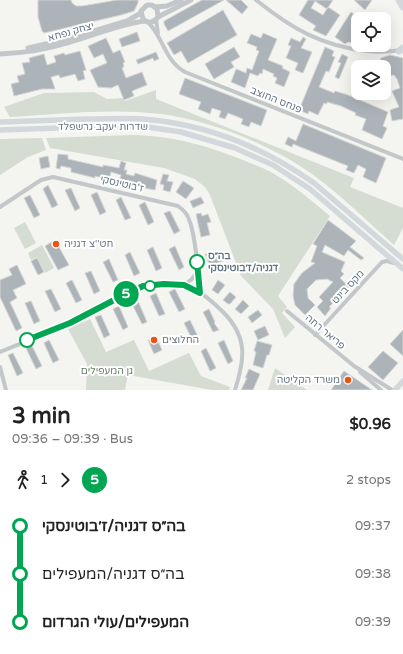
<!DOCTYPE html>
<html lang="en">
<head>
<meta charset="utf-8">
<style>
	:root { --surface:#fff; --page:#f2f2f2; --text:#222; --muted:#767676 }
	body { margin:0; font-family:"Varela Round","Noto Sans Hebrew",sans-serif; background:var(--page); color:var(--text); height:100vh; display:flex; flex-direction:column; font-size:15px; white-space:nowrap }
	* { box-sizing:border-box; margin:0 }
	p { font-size:13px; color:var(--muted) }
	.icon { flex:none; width:22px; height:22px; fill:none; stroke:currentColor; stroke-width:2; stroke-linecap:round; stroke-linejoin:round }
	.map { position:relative; height:390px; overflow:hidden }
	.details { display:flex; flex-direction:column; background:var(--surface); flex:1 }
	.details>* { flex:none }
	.badge { padding:0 8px; border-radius:13px; font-size:14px; line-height:26px }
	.tools { position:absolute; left:351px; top:12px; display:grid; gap:8px }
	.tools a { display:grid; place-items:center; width:40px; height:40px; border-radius:8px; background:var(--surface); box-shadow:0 4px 16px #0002; font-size:20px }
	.map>.badge { position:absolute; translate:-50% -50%; box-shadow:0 0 0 2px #fff }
	.legs { display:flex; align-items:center; gap:6px; height:44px; padding:0 12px; font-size:13px }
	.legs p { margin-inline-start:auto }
	.summary { display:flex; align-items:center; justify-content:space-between; height:68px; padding:0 12px }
	h1 { font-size:22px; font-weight:800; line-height:30px }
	ul { padding:0 12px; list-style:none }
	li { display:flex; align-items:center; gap:14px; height:48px; font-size:15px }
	li i { display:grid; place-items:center; width:6px; height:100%; margin:0 5px; background:currentColor }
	li i::after { content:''; width:10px; height:10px; margin:-5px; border:3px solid; border-radius:50%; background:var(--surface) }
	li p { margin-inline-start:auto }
	li:first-child i { background:linear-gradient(#0000 50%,currentColor 0) }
	li:last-child i { background:linear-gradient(currentColor 50%,#0000 0) }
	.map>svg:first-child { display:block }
	.green { fill:#d5dcd1 }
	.building { fill:#acb3b9; stroke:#d5d6d3 }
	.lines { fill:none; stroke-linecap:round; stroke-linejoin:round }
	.minor { stroke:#c3c7ca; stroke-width:4 }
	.tertiary { stroke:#c3c7ca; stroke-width:5 }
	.secondary { stroke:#d2d8dc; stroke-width:5.5 }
	.trunk { stroke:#d2d8dc; stroke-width:7 }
	.line-1-casing { stroke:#fff; stroke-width:9 }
	.line-1 { stroke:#00a651; stroke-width:6 }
	.poi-dot { fill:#ee5316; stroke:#fff; stroke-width:1.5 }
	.stop-1-dot { fill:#fff; stroke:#00a651; stroke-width:2 }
	.labels { text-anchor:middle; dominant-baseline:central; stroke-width:4; stroke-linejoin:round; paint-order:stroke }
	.street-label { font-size:10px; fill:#617383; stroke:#fff }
	.poi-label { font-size:10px; fill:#617383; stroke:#fff; text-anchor:start }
	.stop-label { font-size:10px; font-weight:bold; fill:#617383; stroke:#fff; text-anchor:start }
	.park-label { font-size:10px; fill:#657a61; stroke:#fff }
</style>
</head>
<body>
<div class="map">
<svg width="403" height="390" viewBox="0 0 403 390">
	<rect width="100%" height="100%" fill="#f4f5f0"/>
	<g class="green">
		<path d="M156 90V99L354 178 350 187 403 208V228L394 245C368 222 344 198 316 177 274 146 213 121 161 114 111 108 60 114 10 117L4 107 44 93 94 92 107 99 123 98 125 101Z"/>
		<path d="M133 135C174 136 205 145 243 160 252 164 262 167 271 172 292 184 311 200 330 216L278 296 287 307 282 313 295 327 285 338 273 309 241 276 210 195 205 187 195 179 164 168 50 148 46 138Z"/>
		<path d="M42 138 46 150 28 157 0 175V139Z"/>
		<path d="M25 222 36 243 25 249 14 228Z"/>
		<path d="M42 245 54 268 45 273 37 257 31 260 28 253Z"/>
		<path d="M90 319 106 352 134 340 149 371 189 353 201 376 230 387 229 390H212L128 375 125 390H86L87 364 68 329Z"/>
		<path d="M275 368 307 390H268Z"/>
	</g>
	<g class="building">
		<path d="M38 0H71L72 3 76 6H82L117 0H138V3L134 11 121 15 44 33 42 31 38 17Z"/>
		<path d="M202 0H224L168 31 164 24V21Z"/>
		<path d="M226 0H241L248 7 242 14Z"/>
		<path d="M308 0H333L327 9 315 1 311 8 323 15 328 7 340 15 326 36 313 30 316 26 299 15Z"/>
		<path d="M354 0H372L365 10Z"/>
		<path d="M223 10 237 35 188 63 181 51 174 55 167 43Z"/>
		<path d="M351 12 358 17V25L355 31H358V44L348 42 345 44 335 37Z"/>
		<path d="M137 32 140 41 122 47 119 39Z"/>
		<path d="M263 33 277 39 268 60 283 66 282 68 290 72 284 87 275 83 277 78 273 76 274 74 263 69 262 74 260 73 258 76 250 73 245 88 231 82 236 69 246 73 247 68 252 70 259 51 256 50 257 47 247 43 251 34 261 38Z"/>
		<path d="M303 37 306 39 301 48 312 52 303 73 295 70 298 63 286 58 291 46 288 45 291 38 300 42Z"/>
		<path d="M106 38 113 53 120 50 125 62 123 63 124 67 122 68 126 78 142 72 147 85 132 91 134 96 124 100 118 85 111 88 98 87 90 70 107 63 103 54 94 58 88 46Z"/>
		<path d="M234 47 240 57 231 62 234 67 214 79 205 64Z"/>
		<path d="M325 47 334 51 332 56 335 57 329 72 326 71 319 87 334 93 335 91 348 95 388 112 383 126 387 128 382 139 362 130 366 119 355 115 356 113 341 106 327 102V104L324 103 318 115 309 111 308 114 299 110Z"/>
		<path d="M80 51 86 70 83 71 85 79 78 81 75 74 60 78 59 75 51 77 55 89H42L14 96 11 84 19 82 17 76 25 74 22 63 30 62 29 58 44 54 47 65 56 62 54 56 64 53 65 55Z"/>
		<path d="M156 52 159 59 154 61 153 58 138 64 136 60Z"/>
		<path d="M342 54 348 57 339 79 335 77 341 63 338 62Z"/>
		<path d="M390 55 403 58V119L392 121 390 110 399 107 392 91 400 88 397 79 394 75 388 76 387 73H384V67H376L375 62H380L381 58Z"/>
		<path d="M185 78 267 110 261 126 251 122 249 127 241 124 243 119 228 113 225 119 219 117 221 111 212 108 210 114 198 109 201 102 179 94Z"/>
		<path d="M303 124 386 158 376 183 363 177 366 169 358 165 354 173 346 170 348 166 293 144 292 147 285 144 288 137 296 141Z"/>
		<path d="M58 154 68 155V159L103 167V165L119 168 121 161 126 163 124 170H127L126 174 134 176 135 173 157 180 155 190 133 186 134 182 126 180V184L119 182 121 175 111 172 109 180 95 176V178L71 172V168L61 166 60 169 56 168Z"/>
		<path d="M48 156 50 167 41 169 39 158Z"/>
		<path d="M163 174 169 175 167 181 173 182 170 192 163 190 164 185 160 184Z"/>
		<path d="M183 181 194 188 186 199 176 192Z"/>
		<path d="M48 185 58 205 52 208 43 189Z"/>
		<path d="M71 188 80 208 75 211 65 190Z"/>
		<path d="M97 192 106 212 100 215 91 195Z"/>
		<path d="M30 195 40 215 34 218 24 198Z"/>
		<path d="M121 197 131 218 125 220 116 200Z"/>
		<path d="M201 197 204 203 193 208 190 201Z"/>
		<path d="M145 202 154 222 148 225 139 205Z"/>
		<path d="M170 211 180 231 174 234 164 213Z"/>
		<path d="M201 213 202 216 208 214 211 222 207 223 210 235 201 237 196 214Z"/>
		<path d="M328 220 356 241 350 247 364 258 361 260 348 250 344 256 325 245 322 252 345 262 341 271 344 274 340 278 345 283 349 280 353 284 329 307 331 308 325 316 317 307 323 301 319 297 333 282 327 279 316 280 307 289 308 298 315 305 305 315 295 305 293 296 294 284 302 273 315 263 311 262 317 246 313 244Z"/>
		<path d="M55 240 69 265 58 270 45 246Z"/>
		<path d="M175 246 184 267 179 270 169 249Z"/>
		<path d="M153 247 162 268 156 271 147 250Z"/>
		<path d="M213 251 215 257 225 254 227 260 217 263 218 265 211 268 205 254Z"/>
		<path d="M130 252 140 273 134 276 125 255Z"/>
		<path d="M37 258 44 272 38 275 31 261Z"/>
		<path d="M109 259 118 280 113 282 103 262Z"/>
		<path d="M17 265 26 284 13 290 17 298 10 302 22 328 16 331 0 297V280L12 275 9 269Z"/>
		<path d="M91 271 100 291 94 294 85 273Z"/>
		<path d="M72 280 82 300 76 303 66 283Z"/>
		<path d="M218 280 225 285 218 294 212 290Z"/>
		<path d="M51 289 61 309 55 312 45 291Z"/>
		<path d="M175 289 185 309 179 312 169 292Z"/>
		<path d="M230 292 236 297 230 304H228L223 300Z"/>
		<path d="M156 293 165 314 159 316 150 296Z"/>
		<path d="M243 300 249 306 241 314 235 309Z"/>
		<path d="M31 301 40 321 34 324 25 303Z"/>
		<path d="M138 301 147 322 142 324 132 304Z"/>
		<path d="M119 306 128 327 123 330 113 309Z"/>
		<path d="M209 309 215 322 214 323 219 330 213 332 203 312Z"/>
		<path d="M258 310 262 315 252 323 248 317Z"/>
		<path d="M101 315 110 335 104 338 95 317Z"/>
		<path d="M190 320 200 341 194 343 184 323Z"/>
		<path d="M265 326 269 335 258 340 254 331Z"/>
		<path d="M403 330V356L390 344Z"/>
		<path d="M156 337 162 350 154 354 148 340Z"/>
		<path d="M49 340 59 360 53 363 44 343Z"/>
		<path d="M224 340 233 361 228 364 218 343Z"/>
		<path d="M257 341 272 345 269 355H267L263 368 253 365 256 352 254 351Z"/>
		<path d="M32 346 42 366 36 369 26 348Z"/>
		<path d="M206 348 216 368 210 371 201 351Z"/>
		<path d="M383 351 398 363 383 380 368 367Z"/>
		<path d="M13 353 23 373 17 376 8 355Z"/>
		<path d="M249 369 260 374 253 390H241L247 378H245Z"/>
		<path d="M344 371 372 390H331Z"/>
	</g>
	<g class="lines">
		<g class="minor">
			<path d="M256 0C291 28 321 46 367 51 378 52 389 52 401 50"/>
			<path d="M156 20 158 33"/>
			<path d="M148 22C163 37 165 61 185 72L403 159"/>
			<path d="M0 207 41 180 53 177 178 206C182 209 186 212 188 217 196 234 198 273 200 293"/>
			<path d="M184 285 192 279 198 271"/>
			<path d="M287 311 354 366 392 390"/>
			<path d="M315 335 382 262 387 261 394 263"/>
			<path d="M0 352C23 342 47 334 70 323 105 307 142 275 183 285 197 288 213 302 223 312 248 337 245 359 235 390"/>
			<path d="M0 367 6 390"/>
			<path d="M360 372 381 390"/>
		</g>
		<g class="tertiary">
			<path d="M155 7 167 6 181 0"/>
			<path d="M158 17 157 9 152 5H147L141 11 143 19C148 24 154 23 158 17L191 0"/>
			<path d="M28 48 64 40 127 21 141 13"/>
			<path d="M0 54C23 53 46 50 67 43 93 36 119 24 145 21"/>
		</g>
		<g class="secondary">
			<path d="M0 122C29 121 59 120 88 119 106 119 125 118 143 119 206 124 263 147 314 183L403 259"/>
			<path d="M0 130 119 126H141L181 132 235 148 273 165 310 189 403 269"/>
			<path d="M395 390 403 381"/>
		</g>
		<g class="trunk">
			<path d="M399 0 403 7"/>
			<path d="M399 51 403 48"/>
		</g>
	</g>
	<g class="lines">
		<g class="line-1-casing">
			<path id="line-1" d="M27 340 70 323 118 298 143 286 164 284 184 285 200 293 197 262"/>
		</g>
		<use href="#line-1" class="line-1"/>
	</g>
	<g class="poi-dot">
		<circle cx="56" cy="244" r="4"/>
		<circle cx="154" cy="340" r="4"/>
		<circle cx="348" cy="380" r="4"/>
	</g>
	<g class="stop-1-dot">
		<circle cx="197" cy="262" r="7"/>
		<circle cx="150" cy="286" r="5"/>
		<circle cx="27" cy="340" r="7"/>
	</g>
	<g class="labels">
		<g class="street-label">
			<text transform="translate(71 32) rotate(-16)">יצחק נפחא</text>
			<text transform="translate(276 100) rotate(22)">פנחס החוצב</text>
			<text x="103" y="127">שדרות יעקב גרשפלד</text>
			<text transform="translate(122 184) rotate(13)">ז'בוטינסקי</text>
			<text transform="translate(348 287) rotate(-47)">מקס בינט</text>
			<text transform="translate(325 332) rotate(40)">פריאר רחה</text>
		</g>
		<g class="poi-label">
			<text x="64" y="244">חט''צ דגניה</text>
			<text x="162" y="340">החלוצים</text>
			<text x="340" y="380" text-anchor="end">משרד הקליטה</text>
		</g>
		<g class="stop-label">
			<text x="208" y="256">בה״ס<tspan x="208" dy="12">דגניה/ז׳בוטינסקי</tspan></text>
		</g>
		<g class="park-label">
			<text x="107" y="371">גן המעפילים</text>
		</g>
	</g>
</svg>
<div class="tools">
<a><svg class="icon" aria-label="locate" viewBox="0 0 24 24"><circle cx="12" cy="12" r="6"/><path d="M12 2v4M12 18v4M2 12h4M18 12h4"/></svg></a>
<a><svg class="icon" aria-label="layers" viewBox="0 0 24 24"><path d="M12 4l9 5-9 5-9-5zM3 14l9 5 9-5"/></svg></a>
</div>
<b class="badge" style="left:126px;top:294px;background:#00a651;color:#fff">5</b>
</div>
<section class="details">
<div class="summary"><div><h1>3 min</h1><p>09:36 – 09:39 · Bus</p></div><b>$0.96</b></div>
<div class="legs"><svg class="icon" aria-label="walk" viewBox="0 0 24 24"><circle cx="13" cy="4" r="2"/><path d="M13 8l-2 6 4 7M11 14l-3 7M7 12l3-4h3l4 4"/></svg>1<svg class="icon" aria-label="forward" viewBox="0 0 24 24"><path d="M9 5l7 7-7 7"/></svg><b class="badge" style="background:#00a651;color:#fff">5</b><p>2 stops</p></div>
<ul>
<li><i style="color:#00a651"></i><b>בה״ס דגניה/ז׳בוטינסקי</b><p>09:37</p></li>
<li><i style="color:#00a651"></i><span>בה״ס דגניה/המעפילים</span><p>09:38</p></li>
<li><i style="color:#00a651"></i><b>המעפילים/עולי הגרדום</b><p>09:39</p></li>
</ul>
</section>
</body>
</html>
